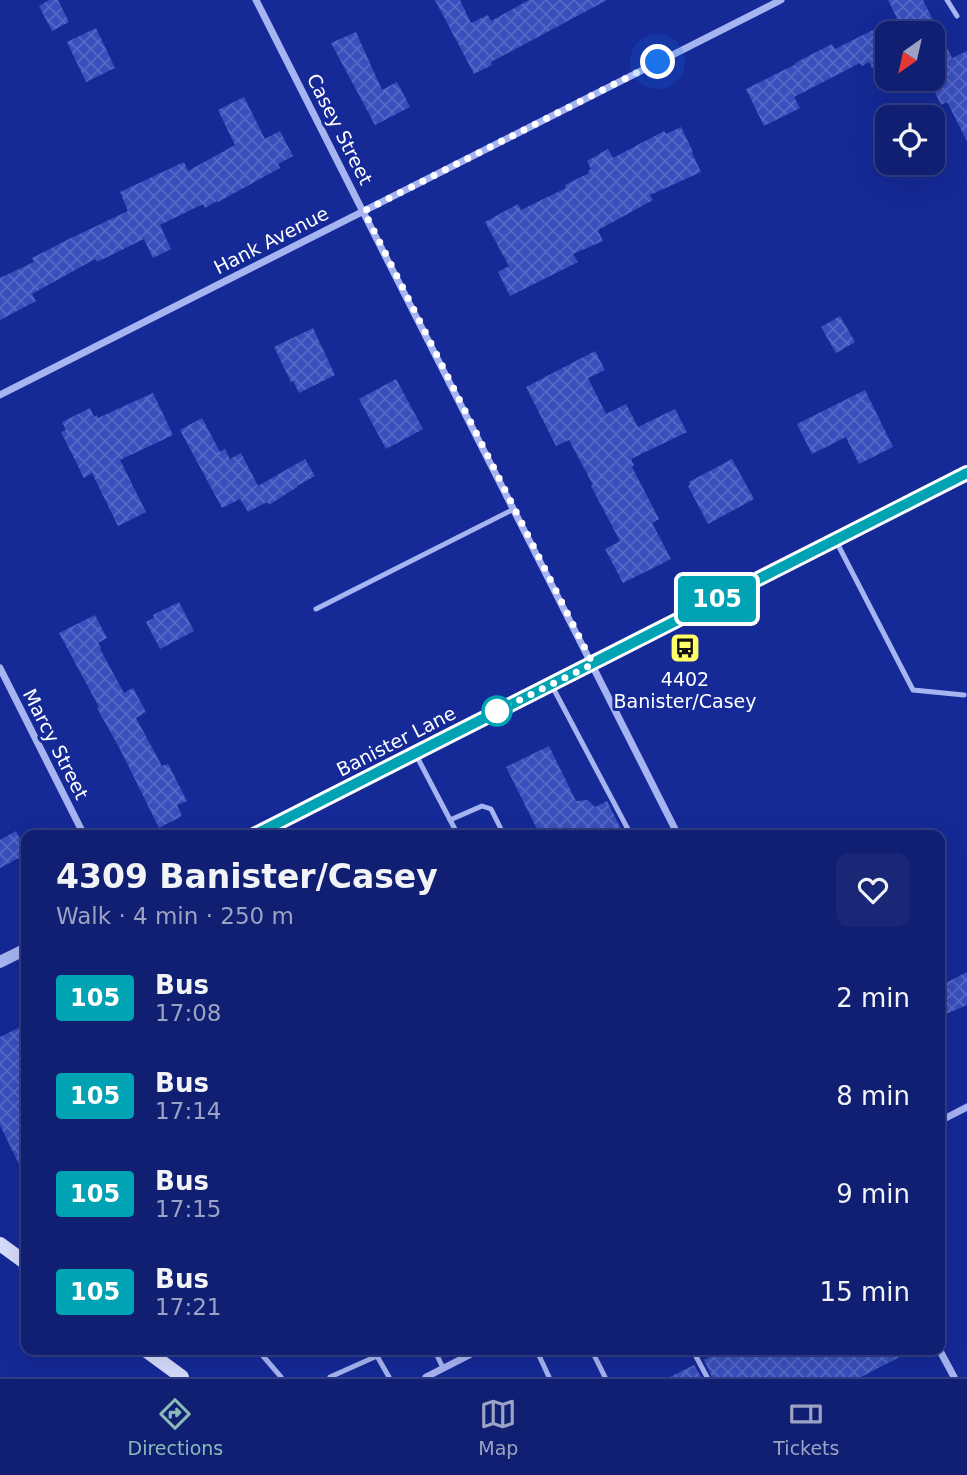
<!DOCTYPE html>
<html lang="en">
<head>
<meta charset="utf-8">
<style>
	:root { --surface:#101f71; --page:#192776; --text:#f1f3f6; --muted:#9ca2c3; --line:#303d84; --accent:#8bbbb9 }
	body { margin:0; font-family:"DejaVu Sans",sans-serif; background:var(--page); color:var(--text); height:100vh; display:flex; flex-direction:column; font-size:26px; white-space:nowrap }
	* { box-sizing:border-box; margin:0 }
	p { font-size:23px; color:var(--muted) }
	.icon { flex:none; width:38px; height:38px; fill:none; stroke:currentColor; stroke-width:2; stroke-linecap:round; stroke-linejoin:round }
	.map { position:relative; flex:1; overflow:hidden }
	.sheet { position:absolute; left:21px; top:830px; width:924px; height:525px; display:flex; flex-direction:column; background:var(--surface); border-radius:14px; box-shadow:0 7px 28px #0002,0 0 0 2px var(--line) }
	.sheet>* { flex:none }
	.badge { padding:0 14px; border-radius:5px; font-size:24px; line-height:46px }
	.needle { width:46px; rotate:214deg }
	.tools { position:absolute; left:875px; top:21px; display:grid; gap:14px }
	.tools a { display:grid; place-items:center; width:70px; height:70px; border-radius:14px; background:var(--surface); box-shadow:0 7px 28px #0002,0 0 0 2px var(--line); font-size:35px }
	.you { position:absolute; width:35px; height:35px; margin:-18px; border:5px solid #fff; border-radius:50%; background:#1a73e8; box-shadow:0 0 0 10px #1a73e833 }
	.map>.badge { position:absolute; translate:-50% -50%; box-shadow:0 0 0 4px #fff }
	.round { display:grid; place-items:center; flex:none; width:74px; height:74px; border-radius:14px; background:var(--page) }
	.headline { display:flex; align-items:center; justify-content:space-between; height:119px; padding:0 35px }
	h1 { font-size:33px; font-weight:700; line-height:52px }
	ul { padding:0; list-style:none }
	li { display:flex; align-items:center; gap:21px; height:98px; padding:0 35px }
	li div { flex:1 }
	li b { display:block; font-size:26px }
	li em { font-style:normal }
	li .badge { min-width:77px; font-weight:700; text-align:center }
	.dock { display:flex; justify-content:space-around; align-items:center; height:98px; border-top:2px solid var(--line); background:var(--surface); font-size:19px; color:var(--muted) }
	.dock a { display:grid; justify-items:center; gap:4px }
	.dock .active { color:var(--accent) }
	.map>svg:first-child { display:block }
	.building { fill:url(#building-cross-hatch) }
	.lines { fill:none; stroke-linecap:round; stroke-linejoin:round }
	.service { stroke:#a7b4f2; stroke-width:5 }
	.minor { stroke:#a7b4f2; stroke-width:7 }
	.tertiary { stroke:#a7b4f2; stroke-width:12 }
	.secondary { stroke:#d6dcfc; stroke-width:14 }
	.line-casing { stroke:#fff; stroke-width:16 }
	.line { stroke:#00a3b4; stroke-width:10 }
	.walk { stroke:#fff; stroke-width:7; stroke-dasharray:0 12.6 }
	.stop-dot { fill:#fff; stroke:#00a3b4; stroke-width:3.5 }
	.labels { text-anchor:middle; dominant-baseline:central; stroke-width:6; stroke-linejoin:round; paint-order:stroke }
	.street-label { font-size:19px; fill:#fff; stroke:#152997 }
	.poi-label { font-size:19px; fill:#fff; stroke:#152997 }
</style>
</head>
<body>
<div class="map">
<svg width="967" height="1377" viewBox="0 0 967 1377">
	<defs>
		<pattern id="building-cross-hatch" width="8" height="8" patternUnits="userSpaceOnUse" patternTransform="scale(1.75)"><rect width="8" height="8" fill="#394fbd"/><path d="M0 0l8 8M0 8l8-8" fill="none" stroke="#5769c7"/></pattern>
	</defs>
	<rect width="100%" height="100%" fill="#152997"/>
	<g class="building">
		<path d="M49 0H58L69 22 52 31 39 6Z"/>
		<path d="M435 0H460L471 23 488 15 491 21 529 0H607L491 62 492 65 474 74Z"/>
		<path d="M888 0H923L952 58 967 51V141L947 102 941 105 931 84 940 80 933 67V33H887V60L872 68 869 62 862 66 860 63 794 97 800 108 764 126 746 89 796 64 795 63 832 44 835 49 897 18Z"/>
		<path d="M96 28 115 68 86 82 67 42Z"/>
		<path d="M356 32 382 90 397 82 410 107 375 125 331 43Z"/>
		<path d="M244 97 265 139 280 131 293 156 278 164 280 168 218 202 217 201 205 208 203 204 160 225 171 249 153 258 144 239 97 262 95 259 32 294 36 301 0 320V278L34 262 32 258 69 239 128 211 120 192 184 162 188 171 235 145 218 110Z"/>
		<path d="M681 127 693 152 692 153 701 172 650 195 653 200 600 229 598 231 603 241 573 254 578 262 510 296 498 272 509 266 485 222 518 204 521 210 566 188 565 185 589 173 588 171 591 169 587 161 608 149 613 158 664 131 666 134Z"/>
		<path d="M840 316 855 342 836 353 821 327Z"/>
		<path d="M313 328 335 375 299 393 293 381 291 382 274 347Z"/>
		<path d="M595 351 605 370 588 378 606 414 626 404 638 427 675 409 687 432 631 459 634 465 632 467 659 519 652 523 671 559 623 583 605 549 620 541 591 486 593 485 569 440 556 446 526 387Z"/>
		<path d="M396 379 423 429 386 449 359 399Z"/>
		<path d="M865 390 893 447 859 464 846 437 812 454 797 424Z"/>
		<path d="M153 393 173 435 120 460 146 512 118 526 92 473 84 478 61 432 66 430 62 422 90 408 94 417 97 415 98 418Z"/>
		<path d="M202 418 220 452 225 449 230 459 241 453 258 486 305 459 315 476 297 486V487L269 505 267 502 248 512 240 499 222 508 180 430Z"/>
		<path d="M732 459 754 499 708 524 688 486 690 485 689 482Z"/>
		<path d="M179 602 194 631 160 649 146 622 154 618 153 615Z"/>
		<path d="M95 615 107 638 98 643 101 648 100 649 124 693 133 688 146 712 136 718 162 766 168 764 187 801 177 805 182 816 159 828 121 751 97 708 99 707 59 633Z"/>
		<path d="M549 746 576 801 588 800 595 807 607 801 624 835H540L506 767Z"/>
		<path d="M16 831 26 850V854L0 868V840Z"/>
		<path d="M967 972V1005L946 1014 940 1002V986Z"/>
		<path d="M26 1024V1179L0 1125V1037Z"/>
		<path d="M724 1349H915L861 1377H712L704 1360Z"/>
		<path d="M694 1365 701 1377H670Z"/>
	</g>
	<g class="lines">
		<g class="service">
			<path d="M947 0 957 16"/>
			<path d="M835 539 913 690 964 695"/>
			<path d="M316 609 514 509"/>
			<path d="M551 684 631 835"/>
			<path d="M415 753 458 835"/>
			<path d="M450 820 482 806 491 809 504 835"/>
			<path d="M257 1349 281 1377"/>
			<path d="M434 1349 443 1368"/>
			<path d="M536 1349 549 1377"/>
			<path d="M591 1349 605 1377"/>
			<path d="M692 1349 707 1377"/>
			<path d="M330 1377 377 1356 389 1377"/>
		</g>
		<g class="minor">
			<path d="M256 0 678 835"/>
			<path d="M0 395 781 0"/>
			<path d="M0 668 84 835"/>
			<path d="M940 1121 967 1107"/>
			<path d="M939 1349 954 1377"/>
			<path d="M426 1377 481 1349"/>
		</g>
		<g class="tertiary">
			<path d="M254 835 967 473"/>
			<path d="M0 962 26 949"/>
		</g>
		<g class="secondary">
			<path d="M0 1244 26 1263"/>
			<path d="M144 1349 182 1377"/>
		</g>
	</g>
	<g class="lines">
		<g class="line-casing">
			<path id="line" d="M254 835 967 473"/>
		</g>
		<use href="#line" class="line"/>
		<path class="walk" d="M497 711 593 664 364 211 658 62"/>
	</g>
	<defs>
		<g id="bus-square" transform="scale(1.575)"><rect x="-9" y="-9" width="18" height="18" rx="4" fill="#ffff68" stroke="#152997"/><path d="M-5-6H5V4H4V6H2V4H-2V6H-4V4H-5ZM-3.5-4V0h7V-4ZM-3.5 1.2v1.5H-2V1.2ZM2 1.2v1.5H3.5V1.2Z" fill="#111"/></g>
	</defs>
	<g fill-rule="evenodd">
		<use href="#bus-square" x="685" y="648"/>
	</g>
	<circle class="stop-dot" cx="497" cy="711" r="14"/>
	<g class="labels">
		<g class="street-label">
			<text transform="translate(340 129) rotate(63)">Casey Street</text>
			<text transform="translate(271 240) rotate(-27)">Hank Avenue</text>
			<text transform="translate(396 741) rotate(-27)">Banister Lane</text>
			<text transform="translate(56 744) rotate(63)">Marcy Street</text>
		</g>
		<g class="poi-label">
			<text x="685" y="679">4402<tspan x="685" dy="22">Banister/Casey</tspan></text>
		</g>
	</g>
</svg>
<div class="tools">
<a><svg class="needle" viewBox="-14 -14 28 28"><path d="M0-13l5 13h-10z" fill="#e53935"/><path d="M0 13l5-13h-10z" fill="#9ca2c3"/></svg></a>
<a><svg class="icon" aria-label="locate" viewBox="0 0 24 24"><circle cx="12" cy="12" r="6"/><path d="M12 2v4M12 18v4M2 12h4M18 12h4"/></svg></a>
</div>
<div class="you" style="left:658px;top:62px"></div>
<b class="badge" style="left:717px;top:599px;background:#00a3b4;color:#fff">105</b>
<section class="sheet">
<div class="headline"><div><h1>4309 Banister/Casey</h1><p>Walk · 4 min · 250 m</p></div><a class="round"><svg class="icon" aria-label="heart" viewBox="0 0 24 24"><path d="M12 20l-8-8c-3-5 5-10 8-4 3-6 11-1 8 4z"/></svg></a></div>
<ul>
<li><span class="badge" style="background:#00a3b4;color:#fff">105</span><div><b>Bus</b><p>17:08</p></div><em>2 min</em></li>
<li><span class="badge" style="background:#00a3b4;color:#fff">105</span><div><b>Bus</b><p>17:14</p></div><em>8 min</em></li>
<li><span class="badge" style="background:#00a3b4;color:#fff">105</span><div><b>Bus</b><p>17:15</p></div><em>9 min</em></li>
<li><span class="badge" style="background:#00a3b4;color:#fff">105</span><div><b>Bus</b><p>17:21</p></div><em>15 min</em></li>
</ul>
</section>
</div>
<nav class="dock">
<a class="active"><svg class="icon" aria-label="directions" viewBox="0 0 24 24"><path d="M12 3l9 9-9 9-9-9zM9 14v-3h6M13 9l2 2-2 2"/></svg>Directions</a>
<a><svg class="icon" aria-label="map" viewBox="0 0 24 24"><path d="M3 6l6-2 6 2 6-2v14l-6 2-6-2-6 2zM9 4v14M15 6v14"/></svg>Map</a>
<a><svg class="icon" aria-label="tickets" viewBox="0 0 24 24"><path d="M3 7h18v10H3zM15 7v10"/></svg>Tickets</a>
</nav>
</body>
</html>
